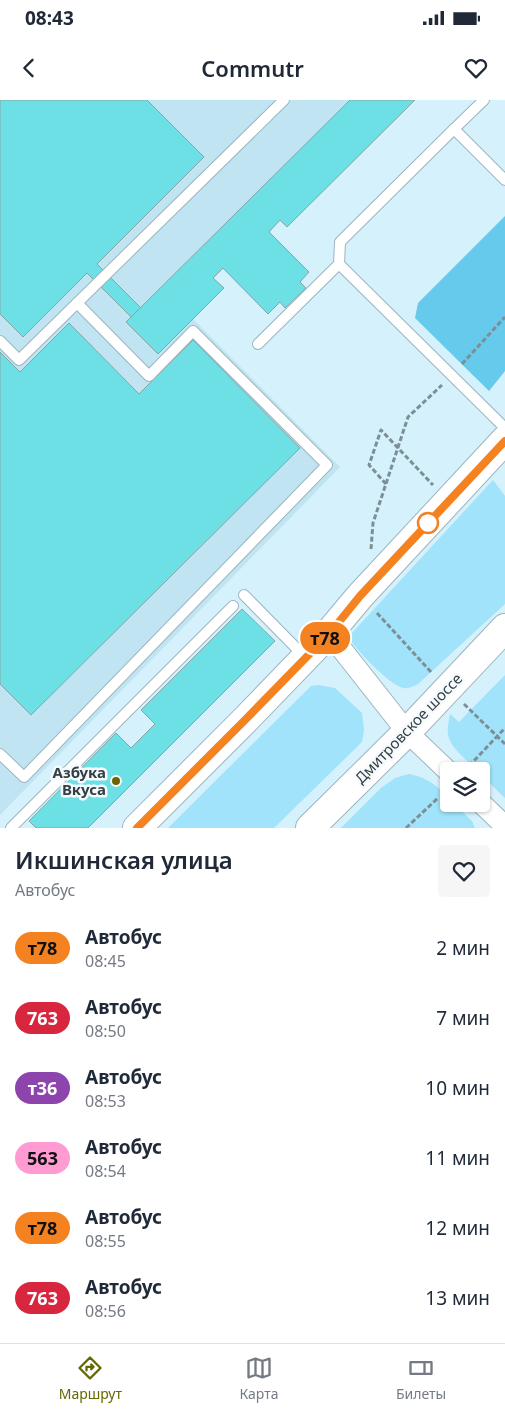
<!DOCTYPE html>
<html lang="ru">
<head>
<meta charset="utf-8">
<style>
	:root { --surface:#fff; --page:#f6f6f7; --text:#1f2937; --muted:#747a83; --line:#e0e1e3; --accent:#666701 }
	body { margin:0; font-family:"Noto Sans",sans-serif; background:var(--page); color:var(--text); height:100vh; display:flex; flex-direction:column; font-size:19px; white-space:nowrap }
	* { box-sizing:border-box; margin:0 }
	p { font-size:16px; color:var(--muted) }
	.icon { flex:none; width:28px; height:28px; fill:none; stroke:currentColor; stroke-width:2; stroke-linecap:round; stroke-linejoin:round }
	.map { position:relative; height:728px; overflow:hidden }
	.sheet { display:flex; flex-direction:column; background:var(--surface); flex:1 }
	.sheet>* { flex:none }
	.badge { padding:0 10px; border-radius:16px; font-size:18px; line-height:32px }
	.controls { position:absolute; left:440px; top:662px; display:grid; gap:10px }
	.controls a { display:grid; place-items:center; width:50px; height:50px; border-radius:5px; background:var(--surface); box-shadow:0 1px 4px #0004; font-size:25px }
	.map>.badge { position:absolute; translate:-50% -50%; box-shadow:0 0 0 2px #fff }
	.round { display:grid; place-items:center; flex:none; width:52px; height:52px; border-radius:5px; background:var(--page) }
	.summary { display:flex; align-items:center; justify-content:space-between; height:85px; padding:0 15px }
	h1 { font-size:24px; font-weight:600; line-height:38px }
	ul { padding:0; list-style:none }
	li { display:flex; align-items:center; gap:15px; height:70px; padding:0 15px }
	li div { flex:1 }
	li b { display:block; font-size:19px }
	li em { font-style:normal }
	li .badge { min-width:55px; font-weight:700; text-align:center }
	.status { display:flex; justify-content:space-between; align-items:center; height:35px; padding:0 25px; background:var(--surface); direction:ltr }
	.status svg { height:14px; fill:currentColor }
	header { display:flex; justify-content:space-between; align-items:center; height:65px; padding:0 15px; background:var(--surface); font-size:22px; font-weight:600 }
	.tab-bar { display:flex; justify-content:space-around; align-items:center; height:70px; border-top:1px solid var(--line); background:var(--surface); font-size:14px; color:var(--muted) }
	.tab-bar a { display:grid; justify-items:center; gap:2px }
	.tab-bar .current { color:var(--accent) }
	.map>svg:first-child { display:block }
	.built { fill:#c0e4f2 }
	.green { fill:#a0e3fa }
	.forest { fill:#65caeb }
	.building { fill:#6de0e5; stroke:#87a5a6 }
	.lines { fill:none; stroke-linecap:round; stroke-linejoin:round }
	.service-casing { stroke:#9bb5bf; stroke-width:12 }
	.minor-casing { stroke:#9bb5bf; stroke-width:22 }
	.primary-casing { stroke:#9bb5bf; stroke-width:30 }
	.path { stroke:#7d8f96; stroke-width:3; stroke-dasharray:5 2.5; stroke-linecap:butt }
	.service { stroke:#fff; stroke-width:10 }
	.minor { stroke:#fff; stroke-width:20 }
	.primary { stroke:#fff; stroke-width:28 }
	.line-casing { stroke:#fff; stroke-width:11 }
	.line { stroke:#f58220; stroke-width:8 }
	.stop-dot { fill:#fff; stroke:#f58220; stroke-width:2.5 }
	.poi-dot { fill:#666701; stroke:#f5fafc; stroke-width:2 }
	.labels { text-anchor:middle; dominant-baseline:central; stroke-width:5; stroke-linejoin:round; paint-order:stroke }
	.street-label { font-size:15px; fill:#343f43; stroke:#f5fafc }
	.poi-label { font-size:15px; font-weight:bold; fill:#343f43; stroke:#f5fafc; text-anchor:end }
</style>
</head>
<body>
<div class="status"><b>08:43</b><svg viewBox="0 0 49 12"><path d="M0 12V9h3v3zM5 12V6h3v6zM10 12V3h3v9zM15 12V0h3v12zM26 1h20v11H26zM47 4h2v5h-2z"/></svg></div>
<header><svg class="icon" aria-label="back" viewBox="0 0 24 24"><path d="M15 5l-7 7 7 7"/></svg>Commutr<svg class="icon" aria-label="heart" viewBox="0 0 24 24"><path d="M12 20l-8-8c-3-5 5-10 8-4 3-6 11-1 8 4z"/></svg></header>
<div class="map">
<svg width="505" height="728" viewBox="0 0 505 728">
	<rect width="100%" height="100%" fill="#d5f1fc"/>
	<path class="built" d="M0 0H415L287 127 280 121 269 131 309 172 300 182 306 188 285 208 280 202 268 214 223 169 214 178 224 188 193 219 340 367 0 715Z"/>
	<g class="green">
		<path d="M493 380 505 396V504L418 584C414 586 408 589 403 588 389 584 359 553 351 541L352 533Z"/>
		<path d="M505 575V698L481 675V671H478C470 663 452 649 449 638 446 630 449 621 450 614L459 622Z"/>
		<path d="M318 585 335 588 362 613 364 630 362 642 274 728H168L311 586Z"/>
		<path d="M409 674C428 678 436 685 449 698V704H454L472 721 475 728H341L381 688 395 678Z"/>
	</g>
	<path class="forest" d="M505 116V271L489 291 415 218 418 203Z"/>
	<g class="building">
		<path d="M0 0H147L204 57 97 164 141 208 131 217 87 173 23 237 0 214Z"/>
		<path d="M350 0H415L287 127 280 120 269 132 309 172 300 182 306 188 285 208 280 202 268 214 223 168 213 178 224 188 158 254 126 222Z"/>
		<path d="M69 223 139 294 193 240 300 348 31 615 0 584V252L20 272Z"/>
		<path d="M242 509 275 541 88 728H36L29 721 116 633 131 648 155 624 141 610Z"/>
	</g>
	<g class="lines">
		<g class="service-casing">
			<g id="service">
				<path d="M454 29 484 0"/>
				<path d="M339 164 505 328"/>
				<path d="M0 241 19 260 284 0"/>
				<path d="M258 244 339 164 340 142 454 29 505 80"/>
				<path d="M244 495 305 557"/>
				<path d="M0 654 24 677 327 365 193 231 149 276 77 203"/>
				<path d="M11 728 233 506"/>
			</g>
		</g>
		<g class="minor-casing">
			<g id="minor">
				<path d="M329 533 407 632 449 672"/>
				<path d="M481 703 505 726"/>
			</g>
		</g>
		<g class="primary-casing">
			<g id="primary">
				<path d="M137 728 246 619 329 533 360 496 505 340"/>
				<path d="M310 728 407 632 505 528"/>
			</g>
		</g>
		<g class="path">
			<path d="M462 264 505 217"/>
			<path d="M386 384 369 365 381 330 433 385"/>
			<path d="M371 449 373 423 408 317 442 285"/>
			<path d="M377 513 431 572"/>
			<path d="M464 604 505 644"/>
			<path d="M469 666 505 628"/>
			<path d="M406 728 438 698"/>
		</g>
		<use href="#service" class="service"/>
		<use href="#minor" class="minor"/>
		<use href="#primary" class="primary"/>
	</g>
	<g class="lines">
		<g class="line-casing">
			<path id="line" d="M137 728 246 619 330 533 360 496 505 341"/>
		</g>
		<use href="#line" class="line"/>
	</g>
	<circle class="stop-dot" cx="428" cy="423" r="10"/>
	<circle class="poi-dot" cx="116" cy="681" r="5"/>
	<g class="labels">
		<g class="street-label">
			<text transform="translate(408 628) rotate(-46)">Дмитровское шоссе</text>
		</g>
		<g class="poi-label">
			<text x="106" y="672">Азбука<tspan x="106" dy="17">Вкуса</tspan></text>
		</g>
	</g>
</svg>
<div class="controls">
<a><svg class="icon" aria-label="layers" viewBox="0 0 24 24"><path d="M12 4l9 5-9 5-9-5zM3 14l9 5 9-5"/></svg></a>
</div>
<b class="badge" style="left:325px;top:538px;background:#f58220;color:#111">т78</b>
</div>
<section class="sheet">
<div class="summary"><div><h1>Икшинская улица</h1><p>Автобус</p></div><a class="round"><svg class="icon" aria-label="heart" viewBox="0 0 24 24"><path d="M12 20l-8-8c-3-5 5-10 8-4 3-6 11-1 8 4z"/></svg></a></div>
<ul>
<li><span class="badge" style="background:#f58220;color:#111">т78</span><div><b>Автобус</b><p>08:45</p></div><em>2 мин</em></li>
<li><span class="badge" style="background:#d7263d;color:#fff">763</span><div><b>Автобус</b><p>08:50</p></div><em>7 мин</em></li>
<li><span class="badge" style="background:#8e44ad;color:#fff">т36</span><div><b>Автобус</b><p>08:53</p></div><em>10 мин</em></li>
<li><span class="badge" style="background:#ff9ad2;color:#111">563</span><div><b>Автобус</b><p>08:54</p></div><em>11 мин</em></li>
<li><span class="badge" style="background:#f58220;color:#111">т78</span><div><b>Автобус</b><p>08:55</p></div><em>12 мин</em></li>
<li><span class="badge" style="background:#d7263d;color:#fff">763</span><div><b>Автобус</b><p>08:56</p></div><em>13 мин</em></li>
</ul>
</section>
<nav class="tab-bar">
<a class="current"><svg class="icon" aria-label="directions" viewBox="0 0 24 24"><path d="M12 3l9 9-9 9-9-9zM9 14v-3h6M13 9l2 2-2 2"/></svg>Маршрут</a>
<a><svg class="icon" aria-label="map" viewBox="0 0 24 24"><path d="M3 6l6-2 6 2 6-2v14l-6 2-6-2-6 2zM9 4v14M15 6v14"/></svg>Карта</a>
<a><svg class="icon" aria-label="tickets" viewBox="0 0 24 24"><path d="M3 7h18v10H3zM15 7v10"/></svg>Билеты</a>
</nav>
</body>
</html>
